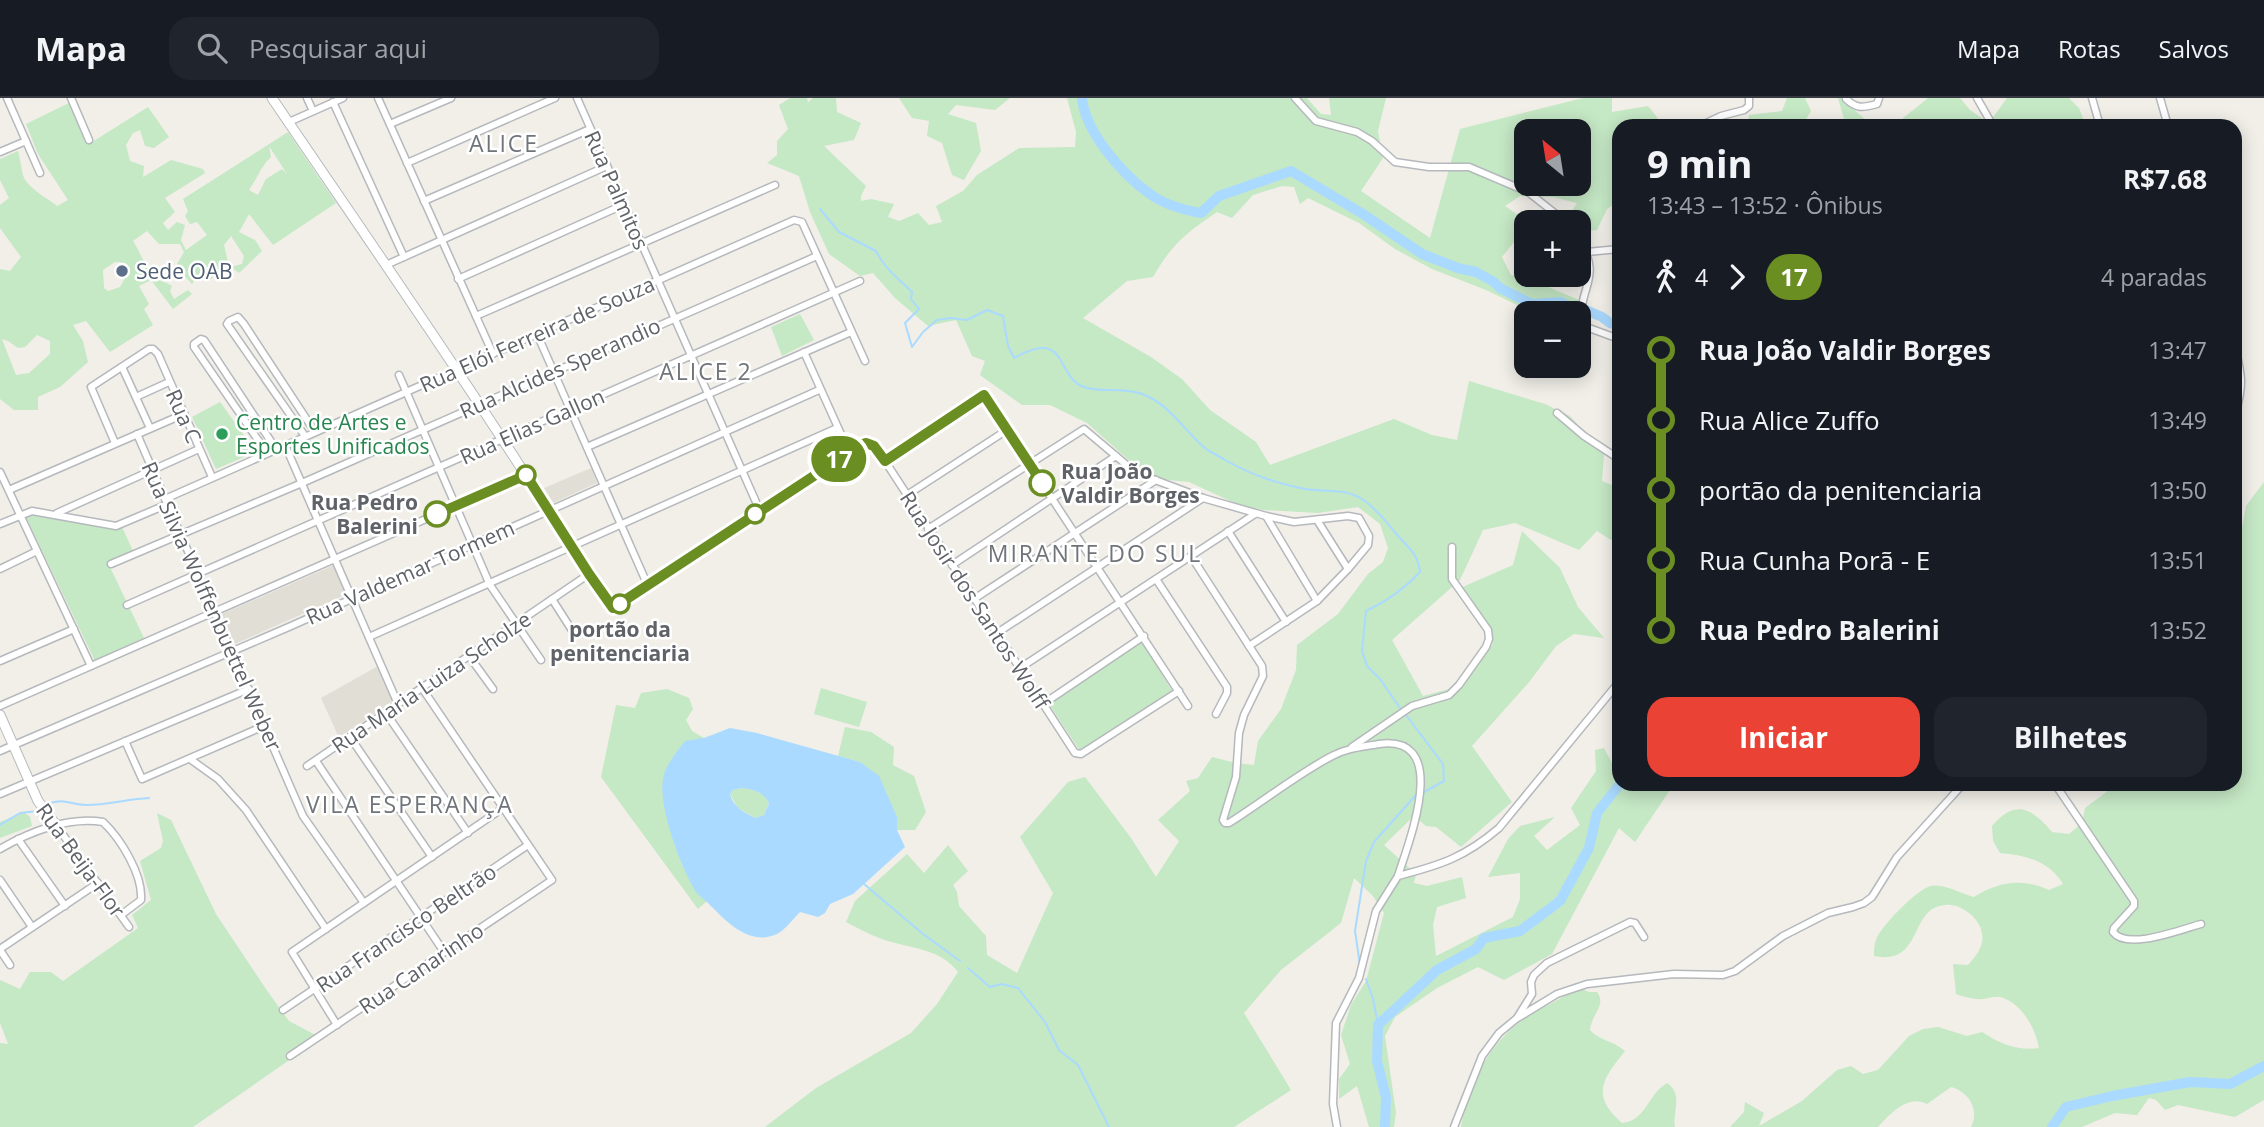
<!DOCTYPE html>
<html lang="pt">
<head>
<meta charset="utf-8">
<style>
	:root { --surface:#171b24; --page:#20242c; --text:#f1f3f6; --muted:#9ea1a6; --line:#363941; --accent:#ea4335 }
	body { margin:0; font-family:"Open Sans",sans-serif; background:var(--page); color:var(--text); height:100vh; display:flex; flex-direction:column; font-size:26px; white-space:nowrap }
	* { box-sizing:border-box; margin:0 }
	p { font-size:23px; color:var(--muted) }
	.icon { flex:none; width:38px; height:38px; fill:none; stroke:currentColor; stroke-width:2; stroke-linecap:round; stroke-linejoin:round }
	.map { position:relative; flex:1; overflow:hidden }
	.panel { position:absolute; left:1612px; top:21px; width:630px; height:672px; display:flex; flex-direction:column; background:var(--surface); border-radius:21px; box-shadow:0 4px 18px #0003 }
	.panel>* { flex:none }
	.badge { padding:0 14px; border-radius:23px; font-size:24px; line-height:46px }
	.needle { width:46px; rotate:330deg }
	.controls { position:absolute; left:1514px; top:21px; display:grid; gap:14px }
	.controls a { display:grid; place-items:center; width:77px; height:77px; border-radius:14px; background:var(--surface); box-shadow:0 4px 18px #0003; font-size:35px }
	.map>.badge { position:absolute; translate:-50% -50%; box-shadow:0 0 0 4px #fff }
	.legs { display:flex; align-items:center; gap:10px; height:77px; padding:0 35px; font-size:23px }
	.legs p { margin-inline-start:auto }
	.overview { display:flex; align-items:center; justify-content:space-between; height:119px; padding:0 35px }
	h1 { font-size:38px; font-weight:700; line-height:52px }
	.primary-button { display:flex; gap:14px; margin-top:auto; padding:14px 35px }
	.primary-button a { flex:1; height:80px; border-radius:21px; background:var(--accent); color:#fff; font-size:28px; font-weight:700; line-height:80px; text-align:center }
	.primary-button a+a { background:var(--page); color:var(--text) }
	ul { padding:0 35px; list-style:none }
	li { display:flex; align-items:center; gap:24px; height:70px; font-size:26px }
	li i { display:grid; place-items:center; width:10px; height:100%; margin:0 9px; background:currentColor }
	li i::after { content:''; width:18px; height:18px; margin:-9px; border:5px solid; border-radius:50%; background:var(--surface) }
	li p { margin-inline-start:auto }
	li:first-child i { background:linear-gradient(#0000 50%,currentColor 0) }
	li:last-child i { background:linear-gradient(currentColor 50%,#0000 0) }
	header { display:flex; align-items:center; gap:42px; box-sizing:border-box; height:98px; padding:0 35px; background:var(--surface); border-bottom:2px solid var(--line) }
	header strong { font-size:33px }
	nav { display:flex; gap:38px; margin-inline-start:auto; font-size:24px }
	.search { width:490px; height:63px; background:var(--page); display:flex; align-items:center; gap:18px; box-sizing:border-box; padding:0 24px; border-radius:21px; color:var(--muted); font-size:26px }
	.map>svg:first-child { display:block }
	.education { fill:#e1ded6 }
	.green { fill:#c5e8c5; fill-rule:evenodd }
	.water { fill:#aadaff; fill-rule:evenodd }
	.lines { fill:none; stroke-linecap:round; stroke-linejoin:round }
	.stream { stroke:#aadaff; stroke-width:2 }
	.river { stroke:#aadaff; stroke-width:10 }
	.street-casing { stroke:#b5b8bc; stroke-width:9 }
	.secondary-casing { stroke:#b6babf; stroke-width:11 }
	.street { stroke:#fff; stroke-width:6 }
	.secondary { stroke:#fff; stroke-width:9 }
	.line-1-casing { stroke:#fff; stroke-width:16 }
	.line-1 { stroke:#6b8e23; stroke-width:10 }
	.service-dot { fill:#5c6f8a; stroke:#fff; stroke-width:2.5 }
	.leisure-dot { fill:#2e9e5b; stroke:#fff; stroke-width:2.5 }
	.stop-1-dot { fill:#fff; stroke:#6b8e23; stroke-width:3.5 }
	.labels { text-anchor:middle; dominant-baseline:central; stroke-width:5; stroke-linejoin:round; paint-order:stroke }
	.street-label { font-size:21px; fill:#5f6368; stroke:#fff }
	.service-label { font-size:21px; fill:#4e5e75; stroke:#fff; text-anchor:start }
	.leisure-label { font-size:21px; fill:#27864d; stroke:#fff; text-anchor:start }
	.stop-label { font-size:21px; font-weight:bold; fill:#5f6368; stroke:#fff; text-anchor:start }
	.neighbourhood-label { font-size:23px; letter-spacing:2px; fill:#70757a; stroke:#fff }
</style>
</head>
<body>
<header>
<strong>Mapa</strong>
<div class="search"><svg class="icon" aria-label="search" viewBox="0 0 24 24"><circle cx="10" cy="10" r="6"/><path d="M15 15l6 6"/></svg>Pesquisar aqui</div>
<nav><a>Mapa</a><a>Rotas</a><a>Salvos</a></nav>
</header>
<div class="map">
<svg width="2264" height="1029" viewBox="0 0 2264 1029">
	<rect width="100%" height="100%" fill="#f1efe8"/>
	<g class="education">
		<path d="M591 370 597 385 551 406 542 391Z"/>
		<path d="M334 467 347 496 235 546 222 516Z"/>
		<path d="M378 568 393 603 339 640 321 600Z"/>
	</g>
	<g class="green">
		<path d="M790 0H807L808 4 813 0H836L837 14 861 25 854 42 824 48 866 88 861 98V103L871 101 894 106 888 119 899 123 918 115 929 127 942 124 936 108 963 93 977 77 1019 50 1075 49 1076 34 1067 0H1307L1321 16 1331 17 1329 0H1386L1378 33 1383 60 1361 93 1430 140 1460 31 1583 0H1612V14L1648 8 1664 28H1619V109L1613 107 1607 111 1597 132 1581 134 1579 131 1578 124H1573L1568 119 1577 105 1553 99 1520 98 1505 108 1528 124H1526V134L1519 138 1502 159 1511 177 1534 183 1579 202 1576 215H1534L1486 192 1432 171 1395 151 1359 125 1308 100 1300 106 1294 89 1282 88 1253 97 1232 120 1217 114C1186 135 1172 146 1153 179L1127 183 1083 220 1151 259 1182 281 1210 312 1256 344 1270 367 1394 321 1432 337 1457 342 1469 283 1545 306 1570 318 1604 356 1602 383 1619 390V441L1611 442 1597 433 1579 452 1515 425 1483 432 1460 482 1392 542 1423 598 1460 588 1493 546 1486 529 1458 491 1513 467 1522 433 1560 470 1578 509 1604 540 1574 536 1556 548 1530 583 1472 648 1512 704 1461 749 1436 729 1426 728 1414 718 1384 747 1416 776 1414 785 1427 788 1462 779 1466 800 1437 809 1433 827 1436 858 1513 819 1520 801V775L1488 779 1508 741 1520 728 1555 719 1534 738 1547 752 1580 727 1571 710 1596 673 1595 652 1604 650 1615 671H1619V686H1674L1635 744 1619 730 1552 856 1504 882 1478 869 1437 890 1395 919 1385 938 1396 1015 1394 1029H1369L1357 988 1339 1001V981L1350 966 1341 937 1351 907 1366 883 1384 815 1373 798 1354 780 1341 825 1281 872 1244 915 1291 992 1234 1029H765L816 990 911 935 937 906 958 874C939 849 909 851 882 841 870 837 858 830 846 824L855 803 907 756 924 775 948 747 968 773 953 787 957 794 959 808 986 838 987 857 1017 875 1053 795 1020 739 1068 684 1085 679 1131 740 1156 779 1179 743 1158 722 1190 693 1186 683 1198 680 1212 659 1236 665 1254 667 1258 643 1281 611 1296 572 1297 547 1338 516 1368 476 1383 464 1388 450 1380 426 1358 409 1318 415 1264 412 1239 407 1189 384 1159 381 1131 364 1087 325 1050 307H1022L980 277 985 263 972 258 956 222 928 228 895 200 873 175 860 178 829 156 810 114 799 78 767 65 777 57V43L788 31 779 7ZM1526 33H1578V86H1526Z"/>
		<path d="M899 0H1010L995 12 956 7 948 16 976 25 981 53 964 82 952 77 942 45 927 38 929 23 912 20Z"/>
		<path d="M1787 0H1805L1811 13 1802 28H1747L1749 17 1782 13Z"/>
		<path d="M1838 0H1841L1868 24 1902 21 1928 0H1960L1970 12 1989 25 2007 0H2069L2079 10 2086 28H1846Z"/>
		<path d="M71 4 81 34 89 46 148 9 169 39 154 50 145 48 140 32 133 35 126 47 130 63 144 68 143 79 171 62 203 71 205 75 165 100 175 114 163 125 168 132 177 124 185 127 181 142 186 152 207 137 197 124 190 126 185 118 188 113 183 101 288 34 336 105 273 147 249 116 239 134 255 142 262 153 239 175 231 169 242 166 244 158 231 138 224 147 229 168 208 183 201 173 192 186 176 168 184 154 180 146H159L147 133 133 143C140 154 146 171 156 180 161 184 167 184 172 188L170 193 174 201 188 192 192 196 173 211 151 182 139 188 149 206 144 211 153 227 110 254 86 223 73 227 83 243 88 264 60 289 38 299V312H14L0 301V171L10 173 21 159 0 130V107L9 100 0 82V61L18 53C21 62 21 75 25 82 33 93 47 100 57 108L68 102 38 56 26 26ZM269 48 287 76 282 71 266 81 258 97 249 92C257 81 261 68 271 59ZM115 164 125 165 126 178 120 189 108 193 104 190 103 172ZM37 237 50 243V256L29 275 16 277 2 241 8 243 18 250 25 249Z"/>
		<path d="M800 216 814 242 782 258 771 229Z"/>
		<path d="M220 304 256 354 216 371 192 319Z"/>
		<path d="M2264 384V1002L2235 1019 2178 1007 2165 1012 2156 1002 2149 1000 2137 1017 2115 1015 2082 1029H1971C1980 1012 1969 994 1951 989L1927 1006C1908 996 1890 1016 1878 1029H1730L1744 1014 1745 1004 1764 1015 1759 1028 1802 1003 1837 972 1851 968 1863 976 1878 972 1909 938 1923 931 1938 929 1967 938 1982 934C2000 946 2018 953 2039 950 2036 931 2021 904 2000 899 1994 898 1990 900 1984 901 1974 902 1965 899 1956 896L1953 866 1968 867C1974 860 1980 854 1982 844 1986 825 1964 805 1945 807 1908 810 1924 868 1874 858 1874 853 1874 847 1876 842 1881 828 1917 791 1931 788 1944 785 1961 796 1974 799 1999 783 2022 780 2049 792L2063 786C2049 763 2026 757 2000 755L1993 743 1992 728C2015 701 2031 709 2052 734L2069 736 2082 725 2085 710 2109 692 2108 686H2235V470L2246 408Z"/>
		<path d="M29 415 118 430 122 429 133 453 108 465 144 540 95 563 25 417Z"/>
		<path d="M1142 544 1172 593 1080 653 1049 606Z"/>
		<path d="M821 590 867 604 859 629 814 616Z"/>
		<path d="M667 591 689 600 693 611 686 622 692 633 704 640 663 680C664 715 672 739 686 771 692 784 695 795 707 803L698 811 601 679 616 607 635 610 641 595Z"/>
		<path d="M845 629 871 634 894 649 893 667 914 678 926 714 915 732H897V719L860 664 838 658Z"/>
		<path d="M741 690C753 691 764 694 769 704L764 717 755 720 737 709 730 696 733 692Z"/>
		<path d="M24 714 30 719 32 728 0 740V724Z"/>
		<path d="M157 715 171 722 216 816 268 894 289 923 321 940 193 1029H0V945L8 946 0 925V882L20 891 30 874H51L63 883 138 830 132 817 151 802 140 763 161 750 163 743Z"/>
		<path d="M1582 891 1589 894H1597C1607 907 1591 917 1590 932 1600 943 1614 943 1625 953 1604 980 1589 996 1622 1025 1646 1023 1648 996 1667 985 1684 997 1672 1013 1675 1029H1461C1471 975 1497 931 1548 907 1559 902 1569 894 1582 891Z"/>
	</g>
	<path class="water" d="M730 630 757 635 860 664 879 678 897 719V732L905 749 853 796 830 806 825 815 818 819 800 814C793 821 786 831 777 836 749 849 725 822 708 805 704 801 699 798 696 794 681 770 658 709 663 681 665 667 677 654 685 643L704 640ZM741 690C752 691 764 694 769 705L764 717 755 720C744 714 733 709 730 696L733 692Z"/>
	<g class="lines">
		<g class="stream">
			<path d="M820 111 839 134 876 153C884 170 899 181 912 194L911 201 919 211 905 225 912 249 923 234 937 222 950 220 967 222 987 212 1003 218 1008 248 1014 260C1069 229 1055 279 1084 289 1100 295 1122 289 1142 296 1170 306 1184 333 1206 351 1212 355 1219 358 1225 362 1248 375 1278 386 1305 391 1325 394 1344 390 1362 401 1376 410 1388 426 1399 439 1410 451 1418 457 1420 474 1404 491 1388 503 1366 513L1362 553 1367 568 1380 581 1402 613"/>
			<path d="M1406 617 1443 666 1444 683 1424 694"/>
			<path d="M47 706C66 699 69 707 86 707 107 707 128 701 149 700"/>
			<path d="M0 727 20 715 38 713"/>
			<path d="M864 786 923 836 960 863"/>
			<path d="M1360 867 1355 833 1366 763 1374 744 1415 698"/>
			<path d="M968 870 990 889 1002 886 1018 890 1045 924 1059 952 1078 967 1109 1029"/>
			<path d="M1366 881 1373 901 1378 927"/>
		</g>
		<g class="river">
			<path d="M1082 0C1085 34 1123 77 1150 96 1165 107 1184 112 1201 115L1219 98 1291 73 1363 116 1422 156 1458 170 1476 174 1494 184 1500 190 1532 206 1561 204 1573 211 1579 209 1602 219 1610 225 1619 227"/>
			<path d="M1385 1029 1386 999 1377 963 1378 927 1437 872 1476 851 1484 840 1520 833 1560 803 1589 750 1597 715 1620 686"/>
			<path d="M2052 1029 2066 1009 2112 998 2190 984 2230 986 2264 968"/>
		</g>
		<g class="street-casing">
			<g id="street">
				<path d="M7 0 40 75"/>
				<path d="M71 0 89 42"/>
				<path d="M307 0 313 13"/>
				<path d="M378 0 493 256"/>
				<path d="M577 0 760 413"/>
				<path d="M1295 0 1316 23 1357 34 1372 43 1395 64 1429 69H1469L1528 94 1566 124"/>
				<path d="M1977 0 1993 28"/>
				<path d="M2092 0 2100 28"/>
				<path d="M2160 0 2168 28"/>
				<path d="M1846 1C1857 11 1862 10 1877 6L1879 0"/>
				<path d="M333 4 404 159"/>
				<path d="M289 24 343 0"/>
				<path d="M390 26 451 0"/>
				<path d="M1700 28 1721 18 1744 12 1749 8V0"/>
				<path d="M0 54 26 43"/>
				<path d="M407 65 555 0"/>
				<path d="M424 103 590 31"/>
				<path d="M1578 139C1604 182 1578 187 1582 224L1589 230 1619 241"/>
				<path d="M1587 154 1619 151"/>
				<path d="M386 167 607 68"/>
				<path d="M458 181 623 107"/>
				<path d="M476 218 775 87"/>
				<path d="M537 236 648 488"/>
				<path d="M2235 249C2242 277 2244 288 2235 316"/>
				<path d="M804 254 849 354"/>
				<path d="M122 269 150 330"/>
				<path d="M399 277 490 487 541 562"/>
				<path d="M136 299 169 284"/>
				<path d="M1557 315 1584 338 1619 361"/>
				<path d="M137 336 303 718 364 805"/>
				<path d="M305 338 227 226 229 223 238 219 244 226 315 334"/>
				<path d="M115 345 91 289 149 251H153L158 256 212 379"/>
				<path d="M870 345 885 363 1075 655 1081 656 1179 593"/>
				<path d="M285 347 398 606"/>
				<path d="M587 349 851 234"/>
				<path d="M267 355 194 249V246L201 241 204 242 276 351"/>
				<path d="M885 363 984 297 1188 608"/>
				<path d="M0 374 91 568"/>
				<path d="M9 392 184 316"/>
				<path d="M907 397 1007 332"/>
				<path d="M165 401 794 122 802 124 865 263"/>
				<path d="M57 415 199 351"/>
				<path d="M1266 418 1317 503"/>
				<path d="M1317 422 1348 471"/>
				<path d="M0 426 32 413 116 428 168 406"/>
				<path d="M928 431 1084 331 1129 369 1142 377 1203 400 1266 418 1294 424 1348 418 1359 420 1369 438 1368 447 1348 471 1317 503 1249 548"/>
				<path d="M1228 433 1286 524"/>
				<path d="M1191 458 1262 568 1263 578 1244 617 1239 635 1236 679 1223 722 1225 725H1229C1264 703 1296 677 1332 658 1347 650 1362 649 1379 646 1452 636 1409 743 1398 778"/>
				<path d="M111 466 302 385 817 158"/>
				<path d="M952 467 1116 358"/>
				<path d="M0 471 37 453"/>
				<path d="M1156 481 1227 589V595L1216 616"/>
				<path d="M552 501 575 537"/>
				<path d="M974 501 1156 382"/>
				<path d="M127 507 860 183"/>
				<path d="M997 535 1203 400"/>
				<path d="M369 539 837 330"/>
				<path d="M469 558 493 591"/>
				<path d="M0 563 74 531"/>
				<path d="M1020 570 1255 416"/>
				<path d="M1043 606 1144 538"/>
				<path d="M0 608 526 377"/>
				<path d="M386 615 468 735"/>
				<path d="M350 639 432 759"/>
				<path d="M125 643 142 681 264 628"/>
				<path d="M1352 649 1412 608 1449 597 1459 587 1486 549 1489 541 1488 532 1452 481V449"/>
				<path d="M0 653 291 528 819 292"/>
				<path d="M190 661 218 681 246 712 326 831"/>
				<path d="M316 663 444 854"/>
				<path d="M307 668 589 476"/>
				<path d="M2055 686 2134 803V808L2114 830 2113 834C2127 853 2182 831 2201 826"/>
				<path d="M0 696 249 591"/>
				<path d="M56 727 129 829"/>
				<path d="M18 741 65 808"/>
				<path d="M0 751C29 734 69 718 103 724 121 741 143 777 141 802L121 817"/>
				<path d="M0 782 32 829"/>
				<path d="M0 851 98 785"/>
				<path d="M0 852 10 867"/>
				<path d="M283 912 528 747"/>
				<path d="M1517 920 1532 896 1531 884 1534 877 1547 865 1630 824 1635 825 1644 839"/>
				<path d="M337 927 292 854 503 710"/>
				<path d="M290 958 552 782 422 590"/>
				<path d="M1337 1029 1333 1006 1336 925 1359 880 1376 813 1398 778C1441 767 1465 759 1499 730L1619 584"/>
				<path d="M1454 1029 1482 958 1499 935 1516 921 1557 896 1587 886 1674 876 1723 877 1735 873 1783 838 1828 815 1853 809 1864 805 1872 799 1897 759 1963 686"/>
			</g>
		</g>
		<g class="secondary-casing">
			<g id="secondary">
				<path d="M272 0C346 109 421 217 493 327 534 388 571 451 613 510L861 347 870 345"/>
				<path d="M0 617 38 703 56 727"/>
			</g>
		</g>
		<use href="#street" class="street"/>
		<use href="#secondary" class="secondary"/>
	</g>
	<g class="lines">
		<g class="line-1-casing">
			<path id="line-1" d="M437 416 526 377 589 476 613 510 861 347 866 345 874 348 885 363 984 297 1042 385"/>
		</g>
		<use href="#line-1" class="line-1"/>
	</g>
	<circle class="service-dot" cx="122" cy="173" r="7"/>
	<circle class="leisure-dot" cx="222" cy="336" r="7"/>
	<g class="stop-1-dot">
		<circle cx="526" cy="377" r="9"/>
		<circle cx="1042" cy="385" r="12"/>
		<circle cx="437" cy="416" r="12"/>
		<circle cx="755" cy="416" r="9"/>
		<circle cx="620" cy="506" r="9"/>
	</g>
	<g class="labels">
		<g class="street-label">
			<text transform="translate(617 92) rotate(66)">Rua Palmitos</text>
			<text transform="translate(537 236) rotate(-24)">Rua Elói Ferreira de Souza</text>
			<text transform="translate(560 270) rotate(-24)">Rua Alcides Sperandio</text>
			<text transform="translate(184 318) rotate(66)">Rua C</text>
			<text transform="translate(532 328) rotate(-24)">Rua Elias Gallon</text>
			<text transform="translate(410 474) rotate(-24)">Rua Valdemar Tormem</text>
			<text transform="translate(975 502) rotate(57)">Rua Josir dos Santos Wolff</text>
			<text transform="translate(212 508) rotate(66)">Rua Silvia Wolffenbuettel Weber</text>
			<text transform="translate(431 584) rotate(-34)">Rua Maria Luiza Scholze</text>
			<text transform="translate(81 762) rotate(54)">Rua Beija-Flor</text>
			<text transform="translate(406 830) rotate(-34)">Rua Francisco Beltrão</text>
			<text transform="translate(421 870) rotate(-34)">Rua Canarinho</text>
		</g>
		<g class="service-label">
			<text x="136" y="173">Sede OAB</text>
		</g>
		<g class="leisure-label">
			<text x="236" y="324">Centro de Artes e<tspan x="236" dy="24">Esportes Unificados</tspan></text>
		</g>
		<g class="stop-label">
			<text x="1061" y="373">Rua João<tspan x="1061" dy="24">Valdir Borges</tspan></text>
			<text x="418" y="404" text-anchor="end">Rua Pedro<tspan x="418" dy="24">Balerini</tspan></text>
			<text x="620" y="531" text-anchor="middle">portão da<tspan x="620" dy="24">penitenciaria</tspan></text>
		</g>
		<g class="neighbourhood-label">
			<text x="504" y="45">ALICE</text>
			<text x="706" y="273">ALICE 2</text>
			<text x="1095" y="455">MIRANTE DO SUL</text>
			<text x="410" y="706">VILA ESPERANÇA</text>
		</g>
	</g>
</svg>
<div class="controls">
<a><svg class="needle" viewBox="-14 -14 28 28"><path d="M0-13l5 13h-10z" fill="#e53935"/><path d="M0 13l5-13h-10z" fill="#9ea1a6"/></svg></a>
<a>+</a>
<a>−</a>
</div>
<b class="badge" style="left:839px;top:361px;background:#6b8e23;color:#fff">17</b>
<section class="panel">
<div class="overview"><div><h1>9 min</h1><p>13:43 – 13:52 · Ônibus</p></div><b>R$7.68</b></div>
<div class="legs"><svg class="icon" aria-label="walk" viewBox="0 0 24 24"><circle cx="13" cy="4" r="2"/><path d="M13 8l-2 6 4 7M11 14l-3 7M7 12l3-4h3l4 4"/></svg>4<svg class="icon" aria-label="forward" viewBox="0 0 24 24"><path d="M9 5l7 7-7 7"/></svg><b class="badge" style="background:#6b8e23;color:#fff">17</b><p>4 paradas</p></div>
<ul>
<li><i style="color:#6b8e23"></i><b>Rua João Valdir Borges</b><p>13:47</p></li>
<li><i style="color:#6b8e23"></i><span>Rua Alice Zuffo</span><p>13:49</p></li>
<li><i style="color:#6b8e23"></i><span>portão da penitenciaria</span><p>13:50</p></li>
<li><i style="color:#6b8e23"></i><span>Rua Cunha Porã - E</span><p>13:51</p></li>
<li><i style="color:#6b8e23"></i><b>Rua Pedro Balerini</b><p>13:52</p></li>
</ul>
<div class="primary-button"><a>Iniciar</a><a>Bilhetes</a></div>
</section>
</div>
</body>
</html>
